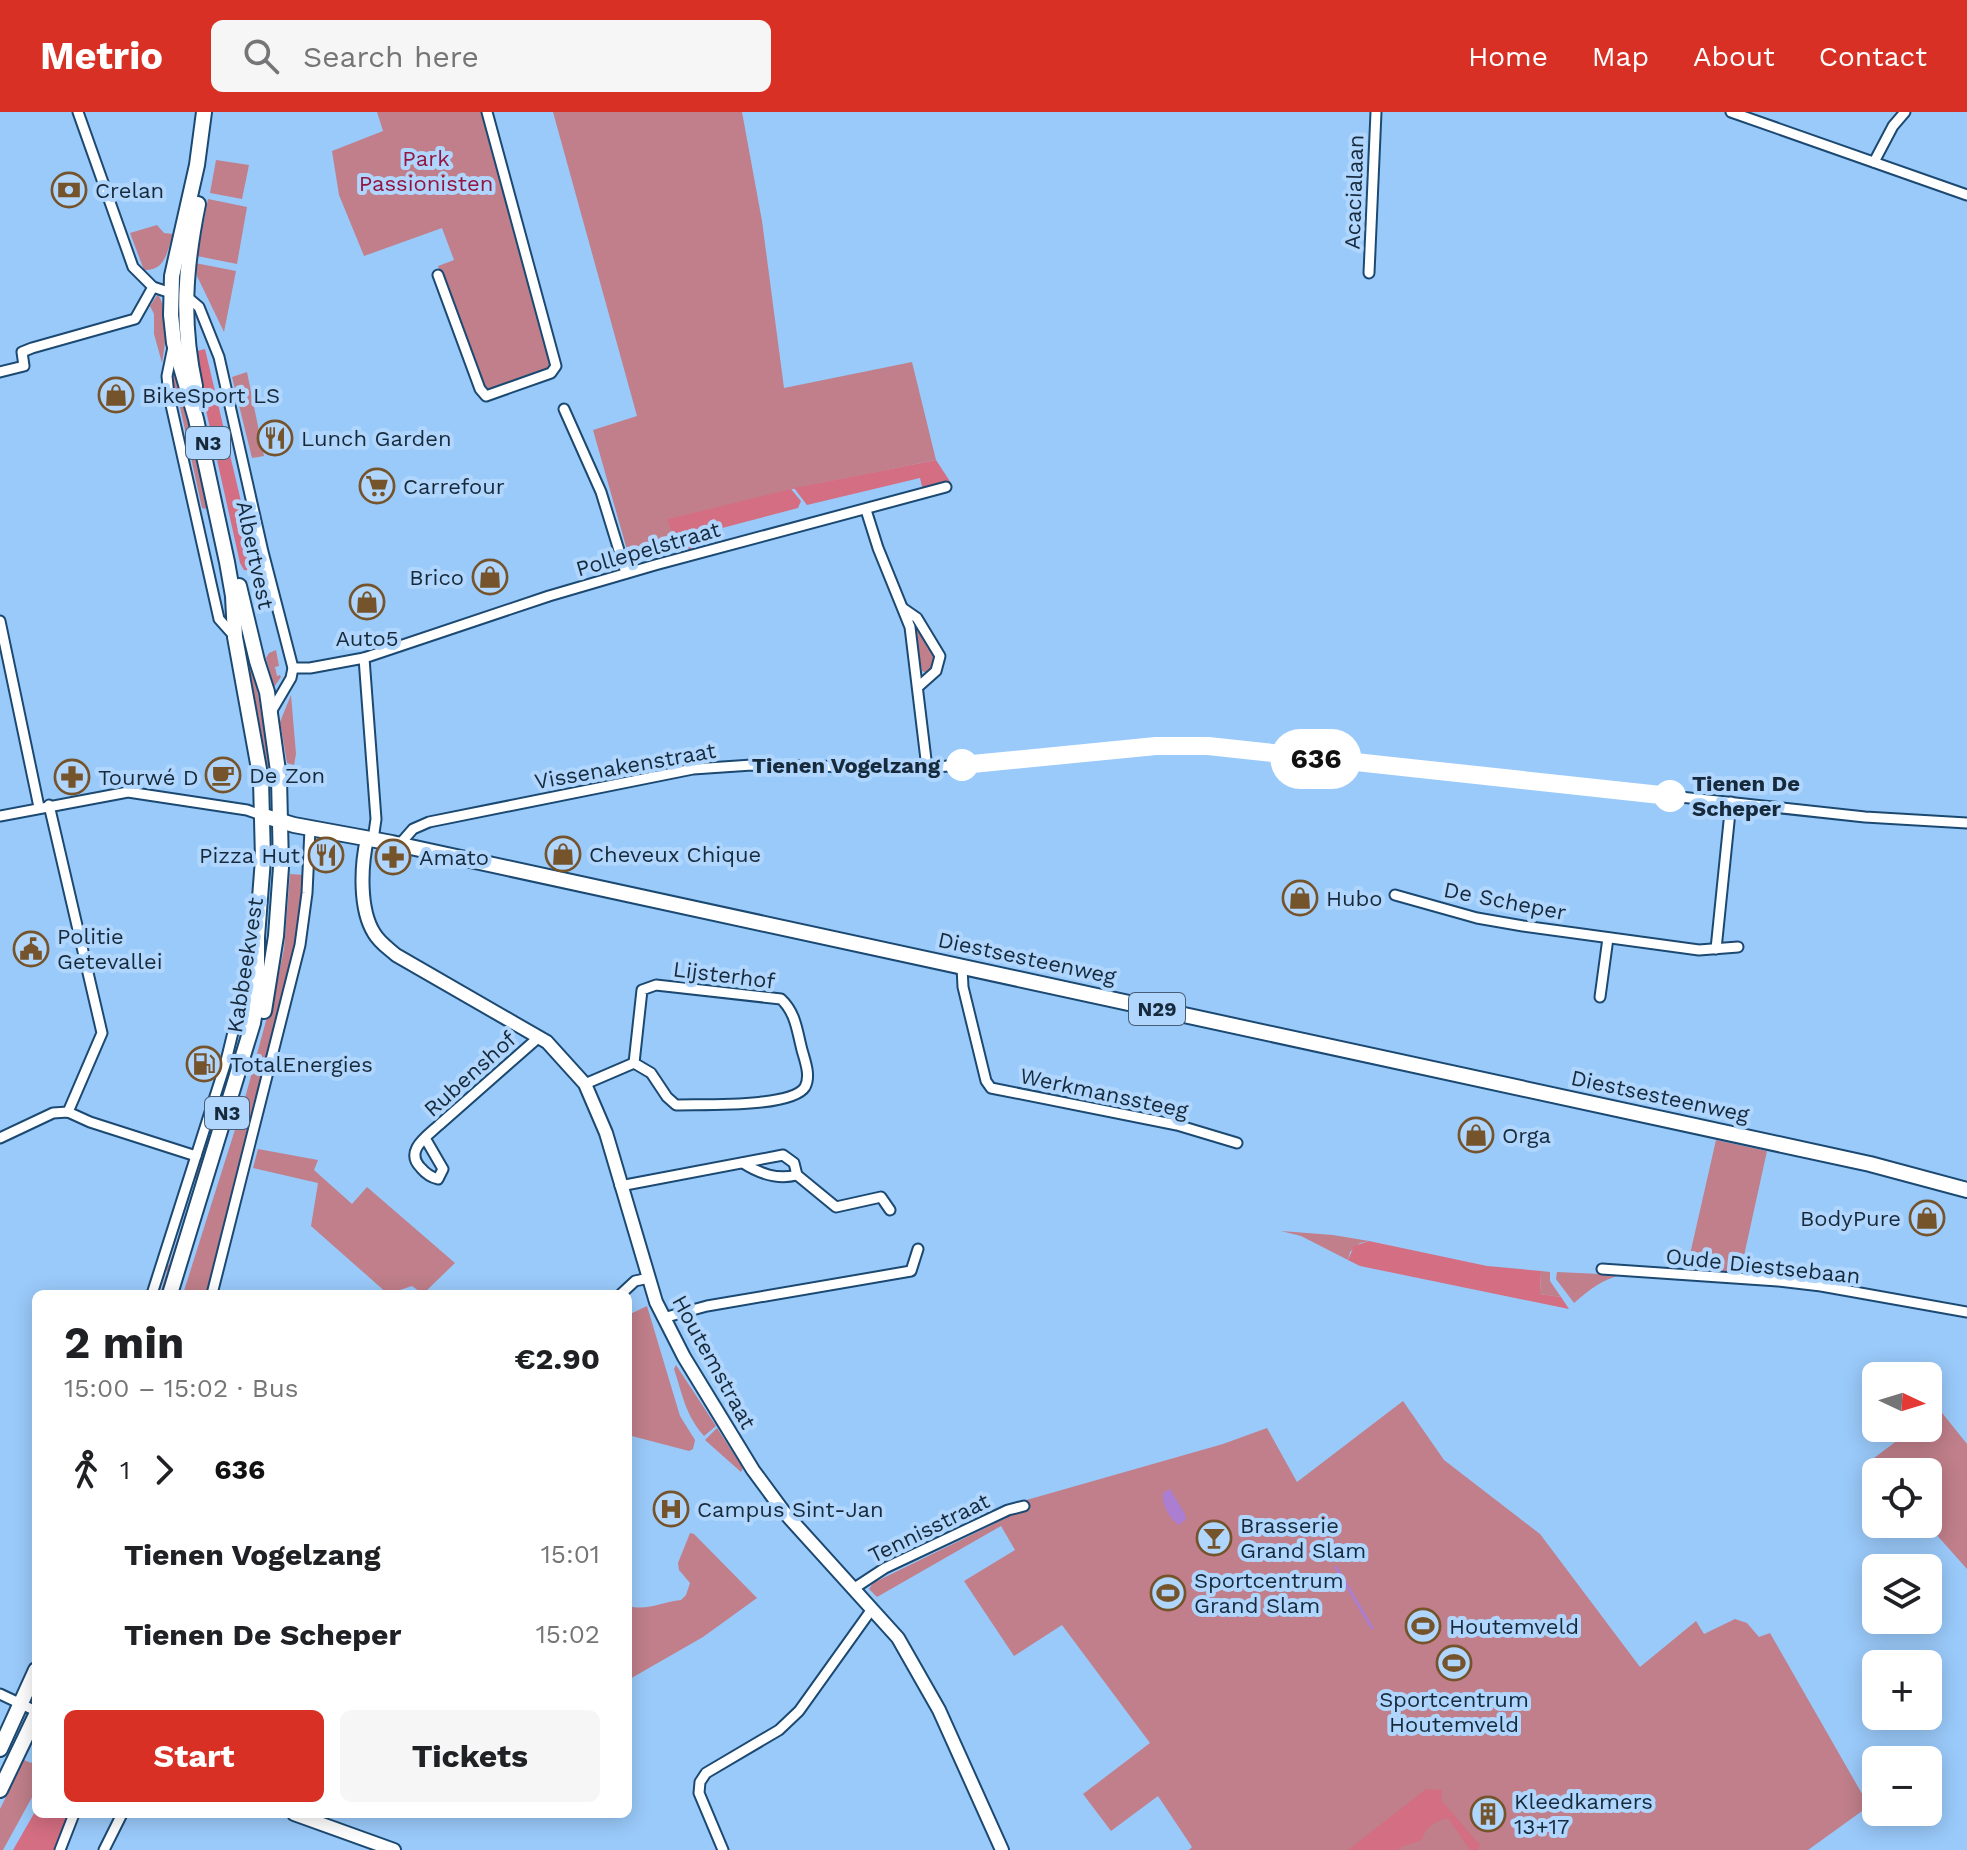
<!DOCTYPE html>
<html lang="en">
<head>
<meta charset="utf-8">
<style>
	:root { --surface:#fff; --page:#f6f6f6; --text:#202124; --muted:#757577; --accent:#d93025 }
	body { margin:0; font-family:"Work Sans",sans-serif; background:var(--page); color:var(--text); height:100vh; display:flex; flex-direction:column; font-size:30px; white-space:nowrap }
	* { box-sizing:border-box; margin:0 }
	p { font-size:26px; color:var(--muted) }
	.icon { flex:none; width:44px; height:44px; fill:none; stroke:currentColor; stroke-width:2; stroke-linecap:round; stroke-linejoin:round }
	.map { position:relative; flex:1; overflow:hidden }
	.details { position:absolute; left:32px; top:1178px; width:600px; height:528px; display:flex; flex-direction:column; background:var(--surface); border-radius:12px; box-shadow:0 4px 20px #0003 }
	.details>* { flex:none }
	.badge { padding:0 16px; border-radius:26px; font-size:28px; line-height:52px }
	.needle { width:52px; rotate:94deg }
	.buttons { position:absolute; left:1862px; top:1250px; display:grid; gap:16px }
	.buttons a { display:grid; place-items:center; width:80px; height:80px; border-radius:12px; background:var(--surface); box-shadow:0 4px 20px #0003; font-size:40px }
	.map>.badge { position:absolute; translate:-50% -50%; box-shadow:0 0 0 4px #fff }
	.legs { display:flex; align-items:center; gap:12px; height:88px; padding:0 32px; font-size:26px }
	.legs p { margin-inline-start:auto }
	.summary { display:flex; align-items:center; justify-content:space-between; height:136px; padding:0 32px }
	h1 { font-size:44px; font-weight:700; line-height:60px }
	.button { display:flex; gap:16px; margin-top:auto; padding:16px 32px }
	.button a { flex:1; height:92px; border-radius:12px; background:var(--accent); color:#fff; font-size:32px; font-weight:700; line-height:92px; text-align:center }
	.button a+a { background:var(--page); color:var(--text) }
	ul { padding:0 32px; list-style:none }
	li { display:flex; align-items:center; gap:28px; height:80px; font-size:30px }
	li i { display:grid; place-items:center; width:12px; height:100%; margin:0 10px; background:currentColor }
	li i::after { content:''; width:20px; height:20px; margin:-10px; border:6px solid; border-radius:50%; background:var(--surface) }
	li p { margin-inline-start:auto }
	li:first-child i { background:linear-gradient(#0000 50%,currentColor 0) }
	li:last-child i { background:linear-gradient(currentColor 50%,#0000 0) }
	header { display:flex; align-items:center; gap:48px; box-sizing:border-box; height:112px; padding:0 40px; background:var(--accent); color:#fff }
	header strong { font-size:38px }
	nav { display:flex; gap:44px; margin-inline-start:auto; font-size:28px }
	.search { width:560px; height:72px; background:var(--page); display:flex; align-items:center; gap:20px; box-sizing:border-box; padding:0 28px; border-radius:12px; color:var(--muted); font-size:30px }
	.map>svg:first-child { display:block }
	.green { fill:#c07f8a }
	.forest { fill:#d46e82 }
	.water { fill:#ac7ed2 }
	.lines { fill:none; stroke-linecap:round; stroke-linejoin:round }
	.stream { stroke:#ac7ed2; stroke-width:3 }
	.street-casing { stroke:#1b4971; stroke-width:13 }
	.secondary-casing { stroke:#1b4971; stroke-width:16 }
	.primary-casing { stroke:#1b4971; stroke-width:18 }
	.street { stroke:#fff; stroke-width:9 }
	.secondary { stroke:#fff; stroke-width:12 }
	.primary { stroke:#fff; stroke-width:14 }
	.line-1-casing { stroke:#fff; stroke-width:18 }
	.line-1 { stroke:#fff; stroke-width:12 }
	.stop-1-dot { fill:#fff; stroke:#fff; stroke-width:4 }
	.labels { text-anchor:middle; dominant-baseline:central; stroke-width:8; stroke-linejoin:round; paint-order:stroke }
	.shield { fill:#b0d6fd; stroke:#455e76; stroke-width:2 }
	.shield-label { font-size:20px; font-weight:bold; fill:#172a3c }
	.park-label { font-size:22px; fill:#931640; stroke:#b0d6fd }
	.poi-label { font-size:22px; fill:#172a3c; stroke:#b0d6fd; text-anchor:start }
	.street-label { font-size:22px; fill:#172a3c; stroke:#b0d6fd }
	.stop-label { font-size:22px; font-weight:bold; fill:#172a3c; stroke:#b0d6fd; text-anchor:end }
</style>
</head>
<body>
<header>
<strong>Metrio</strong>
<div class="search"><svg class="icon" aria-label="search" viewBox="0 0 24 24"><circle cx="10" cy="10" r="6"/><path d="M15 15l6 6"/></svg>Search here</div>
<nav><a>Home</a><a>Map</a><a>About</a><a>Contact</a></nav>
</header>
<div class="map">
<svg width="1967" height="1738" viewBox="0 0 1967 1738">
	<rect width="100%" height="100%" fill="#9acafa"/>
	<g class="green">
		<path d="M377 0H484L551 252 549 258 490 279 480 271 438 154 454 148 442 116 364 144 339 83 332 39 383 19Z"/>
		<path d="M553 0H742L762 109 784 276 912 250 936 348 801 375 668 407 677 433 629 445 593 318 637 304Z"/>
		<path d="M216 48 249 53 242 87 210 81Z"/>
		<path d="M208 87 247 95 237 152 197 144Z"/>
		<path d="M157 113 164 121 173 122C167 139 166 159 144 158L130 121Z"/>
		<path d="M195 151 236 159 224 220 197 164Z"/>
		<path d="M158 182C169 202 166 230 162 251L154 222V202L150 194Z"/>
		<path d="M174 247 209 383 206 397 202 396 178 286H173L171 269Z"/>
		<path d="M247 260 264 344 252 346 232 265Z"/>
		<path d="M917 515C931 534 944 540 929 562L922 559 915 517Z"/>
		<path d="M276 538 279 554 275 555 277 564 280 563 281 565 274 575 266 546 269 541Z"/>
		<path d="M249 555H253L271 656 268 657Z"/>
		<path d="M291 583 296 642 294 653 287 651 280 610Z"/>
		<path d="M290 762 305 763 295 835 207 1182H183L245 986 279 861 284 837Z"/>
		<path d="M253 866 251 898 166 1182H160L167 1159 163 1156 164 1152 169 1153 197 1068 192 1065 205 1023 211 1024 233 951 247 894 249 893 250 882 246 880Z"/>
		<path d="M1716 1028 1767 1039 1740 1162 1686 1160Z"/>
		<path d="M258 1037 318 1048 314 1058 352 1092 367 1075 455 1151 423 1182 412 1174 388 1182 311 1114 318 1071 253 1056Z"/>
		<path d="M1281 1119 1333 1123 1369 1129 1360 1131 1350 1140 1348 1148 1301 1124Z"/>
		<path d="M1541 1159 1550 1160V1169L1561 1185 1540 1182Z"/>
		<path d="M1557 1160 1622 1163C1602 1167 1589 1178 1574 1191L1556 1167Z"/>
		<path d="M647 1194 680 1304 695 1328 693 1337 689 1339 628 1323V1203Z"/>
		<path d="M676 1253 716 1314 704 1324C685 1302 683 1284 674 1257Z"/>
		<path d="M1403 1289 1444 1348 1540 1422 1640 1555 1696 1509 1704 1522 1735 1507 1747 1511 1759 1525 1770 1521 1869 1694 1808 1738H1189L1192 1735 1158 1684 1111 1719 1083 1682 1150 1631 1062 1513 1014 1544 964 1469 1015 1438 1001 1414 877 1485 869 1477 873 1471 1006 1406 1002 1395 1223 1332 1267 1316 1297 1370Z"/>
		<path d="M1939 1297 1967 1332V1457L1927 1412 1928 1360H1880L1870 1349 1914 1316H1928V1305Z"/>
		<path d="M717 1316 743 1356 741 1360 705 1328Z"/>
		<path d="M690 1421 694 1422 757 1486 703 1525 628 1568V1494C648 1499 662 1490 681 1488L686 1483 690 1471 679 1458 678 1451Z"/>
		<path d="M35 1647 36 1678 3 1738H0V1697L24 1648 31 1651Z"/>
	</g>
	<g class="forest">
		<path d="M205 237 265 491 259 493 251 459 244 458 240 451 193 240Z"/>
		<path d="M936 348 951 371 923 379 920 366 807 393 794 376Z"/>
		<path d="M791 377 801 389 798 396 688 425 692 438 677 433 667 407Z"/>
		<path d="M1369 1129 1487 1154 1541 1159 1540 1182 1561 1185 1569 1197 1360 1154 1348 1148 1354 1134Z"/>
		<path d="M1426 1677 1442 1678 1441 1688 1480 1733 1478 1738H1470L1448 1706C1434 1710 1426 1714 1422 1728L1401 1735 1398 1738H1348Z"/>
		<path d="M36 1698V1702H69L56 1738H13Z"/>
	</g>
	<path class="water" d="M1170 1377 1185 1402 1186 1407 1179 1413C1170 1408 1161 1391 1163 1381Z"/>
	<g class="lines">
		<path class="stream" d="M1336 1455 1372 1516"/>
		<g class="street-casing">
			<g id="street">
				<path d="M78 0 133 155 153 175 171 181"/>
				<path d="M1731 0 1967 83"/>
				<path d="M1874 50 1893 14 1905 0"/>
				<path d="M1369 161 1376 0"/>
				<path d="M438 163 480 277 486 284 551 261 556 254 487 0"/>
				<path d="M186 184 199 195 219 245 263 440 293 556 291 566 271 600"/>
				<path d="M173 235 167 264 169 284 219 507 235 525"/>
				<path d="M0 260 24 254 22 240 32 236 135 207 153 175"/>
				<path d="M564 297 601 380 626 461"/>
				<path d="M866 398 878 436 910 515 927 656"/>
				<path d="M904 497 917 506 940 544 936 559 918 575"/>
				<path d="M0 509 39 695"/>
				<path d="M364 546 376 707 373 728"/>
				<path d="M293 556H310L364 546 549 484 655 453 946 375"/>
				<path d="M49 693 102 921 68 1000"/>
				<path d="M0 704 128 680 247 698 264 704"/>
				<path d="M399 733 413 717 429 710 693 657 752 653 927 656 1156 634H1208L1865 705 1967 711"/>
				<path d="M1395 783 1477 806 1523 814 1699 838 1738 835"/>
				<path d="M1716 837 1731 690"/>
				<path d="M962 855 963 875 986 969 991 976 1177 1013 1237 1031"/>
				<path d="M656 873 781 887C796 901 797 919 802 938 805 949 811 964 805 975 792 996 701 992 676 993L667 985 651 961 634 951 642 878Z"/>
				<path d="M1600 885 1608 826"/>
				<path d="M585 972 634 951"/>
				<path d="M0 1026 53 1001 68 1000 90 1010 196 1044"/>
				<path d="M425 1026 443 1057 438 1067C430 1065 426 1062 421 1056 404 1039 426 1025 439 1013L539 925"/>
				<path d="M743 1051C760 1062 777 1068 797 1063"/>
				<path d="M620 1074 783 1043 794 1051 797 1063 836 1095 881 1085 890 1098"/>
				<path d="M1602 1157 1778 1169 1821 1174 1967 1200"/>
				<path d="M152 1182 225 953 246 867 256 857"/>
				<path d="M212 1182 300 833 307 781 310 717"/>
				<path d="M621 1182 635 1169 649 1166"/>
				<path d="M663 1206 707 1194 911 1159 918 1137"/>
				<path d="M853 1477 885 1456 1008 1398 1024 1394"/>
				<path d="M0 1582 36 1599"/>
				<path d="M60 1738 74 1702"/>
				<path d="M104 1738 122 1702"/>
				<path d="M723 1738 699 1681 700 1670 706 1661 779 1618 799 1599 872 1497"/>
			</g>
		</g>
		<g class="secondary-casing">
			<g id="secondary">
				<path d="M367 727C361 754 359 797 374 821 379 830 388 836 396 843L547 930 585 972 606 1021 656 1190 684 1245 753 1358 784 1400 898 1526 939 1598 1002 1738"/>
				<path d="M294 1702 394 1738"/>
			</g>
		</g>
		<g class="primary-casing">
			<g id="primary">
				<path d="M195 274C181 210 185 156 198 92"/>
				<path d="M239 474 257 549 267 580 279 666 281 755 276 824 264 899"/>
				<path d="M264 704 294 713 392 731 1870 1052 1967 1078"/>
				<path d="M170 1182 253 911 257 886V825L263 747 261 668 235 525 233 484 227 450 196 307 174 231 171 203 172 164 197 53 204 0"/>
				<path d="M0 1637 36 1558"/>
				<path d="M0 1678 36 1603"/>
			</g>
		</g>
		<use href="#street" class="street"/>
		<use href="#secondary" class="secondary"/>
		<use href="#primary" class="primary"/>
	</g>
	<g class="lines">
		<g class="line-1-casing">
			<path id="line-1" d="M962 653 1156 634H1208L1670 684"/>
		</g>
		<use href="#line-1" class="line-1"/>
	</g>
	<defs>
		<g id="bank-ring" transform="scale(1.8)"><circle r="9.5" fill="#b0d6fd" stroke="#75532b" stroke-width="1.5"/><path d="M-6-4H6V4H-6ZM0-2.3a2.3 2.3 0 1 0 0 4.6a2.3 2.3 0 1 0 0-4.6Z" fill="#75532b"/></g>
		<g id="shop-ring" transform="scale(1.8)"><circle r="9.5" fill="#b0d6fd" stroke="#75532b" stroke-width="1.5"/><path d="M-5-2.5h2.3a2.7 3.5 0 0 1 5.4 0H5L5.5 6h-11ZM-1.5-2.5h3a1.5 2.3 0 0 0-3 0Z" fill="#75532b"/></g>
		<g id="restaurant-ring" transform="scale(1.8)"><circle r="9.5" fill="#b0d6fd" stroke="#75532b" stroke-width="1.5"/><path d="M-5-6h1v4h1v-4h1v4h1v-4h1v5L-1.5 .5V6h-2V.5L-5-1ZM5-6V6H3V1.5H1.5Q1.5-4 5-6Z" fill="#75532b"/></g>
		<g id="supermarket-ring" transform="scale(1.8)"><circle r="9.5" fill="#b0d6fd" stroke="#75532b" stroke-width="1.5"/><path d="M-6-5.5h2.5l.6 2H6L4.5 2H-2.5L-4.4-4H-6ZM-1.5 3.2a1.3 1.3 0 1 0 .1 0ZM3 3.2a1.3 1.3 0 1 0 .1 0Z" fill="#75532b"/></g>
		<g id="cafe-ring" transform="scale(1.8)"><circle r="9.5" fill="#b0d6fd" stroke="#75532b" stroke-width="1.5"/><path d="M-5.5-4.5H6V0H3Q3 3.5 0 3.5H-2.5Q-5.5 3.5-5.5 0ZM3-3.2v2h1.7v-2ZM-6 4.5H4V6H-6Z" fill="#75532b"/></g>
		<g id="pharmacy-ring" transform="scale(1.8)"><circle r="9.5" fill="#b0d6fd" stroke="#75532b" stroke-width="1.5"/><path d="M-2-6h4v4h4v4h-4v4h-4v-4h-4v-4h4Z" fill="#75532b"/></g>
		<g id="civic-ring" transform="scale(1.8)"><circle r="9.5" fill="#b0d6fd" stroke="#75532b" stroke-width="1.5"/><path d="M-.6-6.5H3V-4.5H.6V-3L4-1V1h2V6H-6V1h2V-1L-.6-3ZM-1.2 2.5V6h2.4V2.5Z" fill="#75532b"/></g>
		<g id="fuel-ring" transform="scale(1.8)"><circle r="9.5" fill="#b0d6fd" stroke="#75532b" stroke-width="1.5"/><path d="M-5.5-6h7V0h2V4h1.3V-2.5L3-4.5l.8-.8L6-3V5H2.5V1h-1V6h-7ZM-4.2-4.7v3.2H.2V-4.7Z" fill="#75532b"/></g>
		<g id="hospital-ring" transform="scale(1.8)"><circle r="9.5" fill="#b0d6fd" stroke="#75532b" stroke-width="1.5"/><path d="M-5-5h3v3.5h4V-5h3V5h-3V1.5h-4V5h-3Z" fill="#75532b"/></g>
		<g id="bar-ring" transform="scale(1.8)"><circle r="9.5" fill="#b0d6fd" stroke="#75532b" stroke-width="1.5"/><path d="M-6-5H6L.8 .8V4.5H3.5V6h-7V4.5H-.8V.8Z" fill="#75532b"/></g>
		<g id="stadium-ring" transform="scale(1.8)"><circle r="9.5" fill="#b0d6fd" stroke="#75532b" stroke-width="1.5"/><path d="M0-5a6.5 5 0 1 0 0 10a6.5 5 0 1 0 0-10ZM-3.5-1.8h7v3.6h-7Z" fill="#75532b"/></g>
		<g id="building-ring" transform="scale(1.8)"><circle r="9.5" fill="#b0d6fd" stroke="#75532b" stroke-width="1.5"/><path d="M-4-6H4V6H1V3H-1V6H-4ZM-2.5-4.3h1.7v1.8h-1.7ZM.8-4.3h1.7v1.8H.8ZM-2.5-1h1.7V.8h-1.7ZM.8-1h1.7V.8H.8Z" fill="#75532b"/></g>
	</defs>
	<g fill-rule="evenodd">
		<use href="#bank-ring" x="69" y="78"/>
		<use href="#shop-ring" x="116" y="283"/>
		<use href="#restaurant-ring" x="275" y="326"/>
		<use href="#supermarket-ring" x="377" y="374"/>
		<use href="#shop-ring" x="490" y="465"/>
		<use href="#shop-ring" x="367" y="490"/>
		<use href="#cafe-ring" x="223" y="663"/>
		<use href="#pharmacy-ring" x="72" y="665"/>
		<use href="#shop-ring" x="563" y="742"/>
		<use href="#restaurant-ring" x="326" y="743"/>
		<use href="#pharmacy-ring" x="393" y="745"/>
		<use href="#shop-ring" x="1300" y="786"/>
		<use href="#civic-ring" x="31" y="837"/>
		<use href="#fuel-ring" x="204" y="952"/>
		<use href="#shop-ring" x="1476" y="1023"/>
		<use href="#shop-ring" x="1927" y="1106"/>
		<use href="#hospital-ring" x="671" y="1397"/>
		<use href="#bar-ring" x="1214" y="1426"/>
		<use href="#stadium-ring" x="1168" y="1481"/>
		<use href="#stadium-ring" x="1423" y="1514"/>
		<use href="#stadium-ring" x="1454" y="1551"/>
		<use href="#building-ring" x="1488" y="1702"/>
	</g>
	<g class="stop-1-dot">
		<circle cx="962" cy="653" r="14"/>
		<circle cx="1670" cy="684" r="14"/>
	</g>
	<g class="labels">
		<g class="shield">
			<rect x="186" y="315" width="44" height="32" rx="6"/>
			<rect x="1129" y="881" width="56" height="32" rx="6"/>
			<rect x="205" y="985" width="44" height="32" rx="6"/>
		</g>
		<g class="shield-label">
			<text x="208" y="331">N3</text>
			<text x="1157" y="897">N29</text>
			<text x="227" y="1001">N3</text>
		</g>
		<g class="park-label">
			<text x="426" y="46">Park<tspan x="426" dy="25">Passionisten</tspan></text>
		</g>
		<g class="poi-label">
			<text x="95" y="78">Crelan</text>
			<text x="142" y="283">BikeSport LS</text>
			<text x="301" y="326">Lunch Garden</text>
			<text x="403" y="374">Carrefour</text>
			<text x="464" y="465" text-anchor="end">Brico</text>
			<text x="367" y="526" text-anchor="middle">Auto5</text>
			<text x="249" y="663">De Zon</text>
			<text x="98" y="665">Tourwé D</text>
			<text x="589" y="742">Cheveux Chique</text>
			<text x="300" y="743" text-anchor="end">Pizza Hut</text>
			<text x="419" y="745">Amato</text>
			<text x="1326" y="786">Hubo</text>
			<text x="57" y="824">Politie<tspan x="57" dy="25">Getevallei</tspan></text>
			<text x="230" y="952">TotalEnergies</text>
			<text x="1502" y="1023">Orga</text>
			<text x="1901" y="1106" text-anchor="end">BodyPure</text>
			<text x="697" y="1397">Campus Sint-Jan</text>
			<text x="1240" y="1413">Brasserie<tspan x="1240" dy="25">Grand Slam</tspan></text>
			<text x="1194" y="1468">Sportcentrum<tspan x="1194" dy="25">Grand Slam</tspan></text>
			<text x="1449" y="1514">Houtemveld</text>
			<text x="1454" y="1587" text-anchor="middle">Sportcentrum<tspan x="1454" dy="25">Houtemveld</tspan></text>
			<text x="1514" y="1689">Kleedkamers<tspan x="1514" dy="25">13+17</tspan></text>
		</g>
		<g class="street-label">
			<text transform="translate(1354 80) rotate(-88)">Acacialaan</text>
			<text transform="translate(648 437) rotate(-16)">Pollepelstraat</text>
			<text transform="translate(255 443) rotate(78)">Albertvest</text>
			<text transform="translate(625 654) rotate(-10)">Vissenakenstraat</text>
			<text transform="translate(1505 789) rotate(11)">De Scheper</text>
			<text transform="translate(1027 846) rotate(12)">Diestsesteenweg</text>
			<text transform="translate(245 853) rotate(-81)">Kabbeekvest</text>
			<text transform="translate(724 863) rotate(7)">Lijsterhof</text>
			<text transform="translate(470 962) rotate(-42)">Rubenshof</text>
			<text transform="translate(1104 981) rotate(12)">Werkmanssteeg</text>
			<text transform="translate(1660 984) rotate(12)">Diestsesteenweg</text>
			<text transform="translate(1763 1154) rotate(6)">Oude Diestsebaan</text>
			<text transform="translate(714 1250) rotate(61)">Houtemstraat</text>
			<text transform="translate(929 1416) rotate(-26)">Tennisstraat</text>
		</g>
		<g class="stop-label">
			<text x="940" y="653">Tienen Vogelzang</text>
			<text x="1692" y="671" text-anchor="start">Tienen De<tspan x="1692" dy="25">Scheper</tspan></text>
		</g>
	</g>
</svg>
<div class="buttons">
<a><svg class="needle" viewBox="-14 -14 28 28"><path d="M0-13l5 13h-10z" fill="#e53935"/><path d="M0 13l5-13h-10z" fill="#757577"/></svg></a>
<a><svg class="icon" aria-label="locate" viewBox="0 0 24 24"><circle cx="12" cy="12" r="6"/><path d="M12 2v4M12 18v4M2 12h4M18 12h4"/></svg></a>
<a><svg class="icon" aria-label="layers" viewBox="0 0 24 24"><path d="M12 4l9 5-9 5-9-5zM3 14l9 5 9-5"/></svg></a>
<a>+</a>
<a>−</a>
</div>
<b class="badge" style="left:1316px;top:647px;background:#fff;color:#111">636</b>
<section class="details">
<div class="summary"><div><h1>2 min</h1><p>15:00 – 15:02 · Bus</p></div><b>€2.90</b></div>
<div class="legs"><svg class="icon" aria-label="walk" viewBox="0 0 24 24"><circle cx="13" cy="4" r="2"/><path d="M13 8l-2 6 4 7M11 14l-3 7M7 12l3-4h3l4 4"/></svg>1<svg class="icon" aria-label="forward" viewBox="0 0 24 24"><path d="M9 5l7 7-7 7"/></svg><b class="badge" style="background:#fff;color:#111">636</b></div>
<ul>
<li><i style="color:#fff"></i><b>Tienen Vogelzang</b><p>15:01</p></li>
<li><i style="color:#fff"></i><b>Tienen De Scheper</b><p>15:02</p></li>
</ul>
<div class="button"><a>Start</a><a>Tickets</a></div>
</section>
</div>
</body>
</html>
